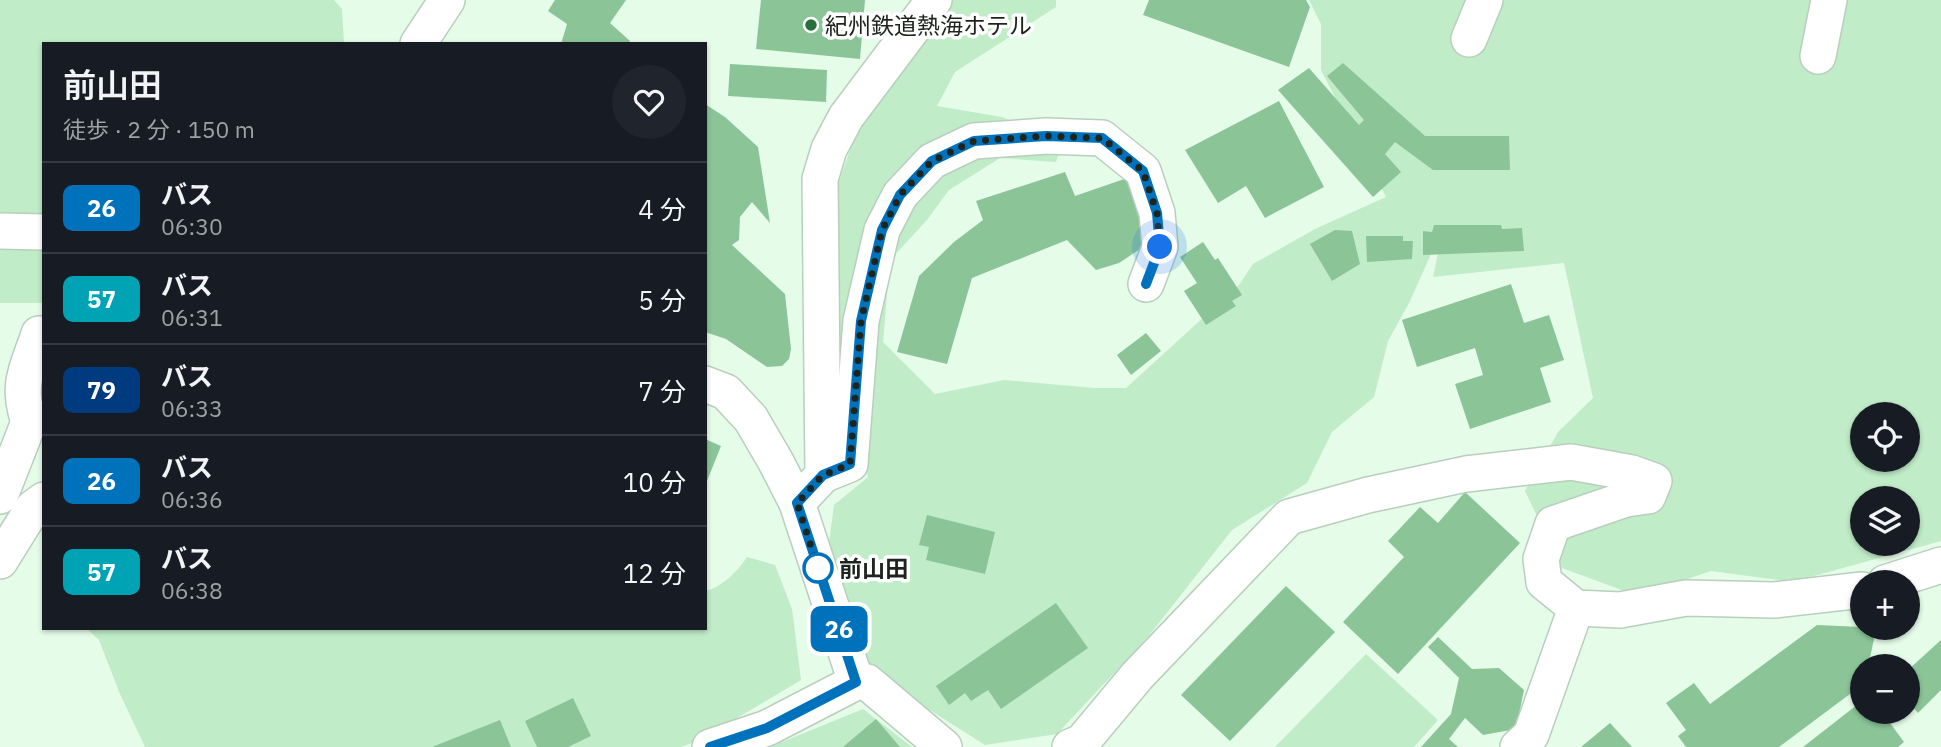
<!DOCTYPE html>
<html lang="ja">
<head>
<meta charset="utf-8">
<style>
	:root { --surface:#171b24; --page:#20242c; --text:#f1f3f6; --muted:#9ea1a6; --line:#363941 }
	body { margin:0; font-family:"IBM Plex Sans","Noto Sans JP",sans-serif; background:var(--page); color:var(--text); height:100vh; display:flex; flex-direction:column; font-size:26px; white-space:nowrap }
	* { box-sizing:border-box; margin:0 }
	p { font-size:23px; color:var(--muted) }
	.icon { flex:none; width:38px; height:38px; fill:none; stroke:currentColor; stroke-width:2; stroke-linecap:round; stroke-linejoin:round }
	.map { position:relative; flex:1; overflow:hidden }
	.side { position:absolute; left:42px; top:42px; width:665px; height:588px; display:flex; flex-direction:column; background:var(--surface); border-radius:0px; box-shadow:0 2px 5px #0004 }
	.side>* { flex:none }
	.badge { padding:0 14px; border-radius:10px; font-size:24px; line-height:46px }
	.buttons { position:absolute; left:1850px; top:402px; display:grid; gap:14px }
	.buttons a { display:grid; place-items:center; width:70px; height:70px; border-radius:50%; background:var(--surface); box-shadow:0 2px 5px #0004; font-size:35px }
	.you { position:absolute; width:35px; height:35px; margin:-18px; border:5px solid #fff; border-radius:50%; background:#1a73e8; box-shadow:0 0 0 10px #1a73e833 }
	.map>.badge { position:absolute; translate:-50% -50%; box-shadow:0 0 0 4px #fff }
	.round { display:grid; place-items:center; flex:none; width:74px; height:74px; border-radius:37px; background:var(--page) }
	.summary { display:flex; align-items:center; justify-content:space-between; height:119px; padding:0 21px }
	h1 { font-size:33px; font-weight:600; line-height:52px }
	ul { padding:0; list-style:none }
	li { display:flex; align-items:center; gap:21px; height:91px; padding:0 21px; border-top:2px solid var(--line) }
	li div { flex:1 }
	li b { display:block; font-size:26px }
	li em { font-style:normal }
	li .badge { min-width:77px; font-weight:700; text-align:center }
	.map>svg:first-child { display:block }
	.green { fill:#c0ecc8; fill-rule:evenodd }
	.building { fill:#8bc597 }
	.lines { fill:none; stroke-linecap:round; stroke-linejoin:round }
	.minor-casing { stroke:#b9cfbd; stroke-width:38 }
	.minor { stroke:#fff; stroke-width:35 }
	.line-casing { stroke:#fff; stroke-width:16 }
	.line { stroke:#0072bc; stroke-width:10 }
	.walk { stroke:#1c241d; stroke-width:7; stroke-dasharray:0 12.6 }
	.poi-dot { fill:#27703d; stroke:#fff; stroke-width:2.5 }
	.stop-dot { fill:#fff; stroke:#0072bc; stroke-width:3.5 }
	.labels { text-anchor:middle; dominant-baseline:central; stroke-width:7; stroke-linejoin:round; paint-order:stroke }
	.poi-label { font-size:23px; fill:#1c241d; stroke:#fff; text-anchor:start }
	.stop-label { font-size:23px; font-weight:bold; fill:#1c241d; stroke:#fff; text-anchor:start }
</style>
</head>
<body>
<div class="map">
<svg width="1941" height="747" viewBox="0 0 1941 747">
	<rect width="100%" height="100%" fill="#e5fce9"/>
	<g class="green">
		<path d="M0 0H334L342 9 344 44H44V213H0Z"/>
		<path d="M952 0H1056V7L955 72 937 106 1002 117 1063 143 1056 162 1000 158 949 190 927 220 890 260 883 342 935 394 1004 380 1094 388H1126L1239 285 1253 264 1315 229 1386 197 1321 70V24L1309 0H1941V541L1792 582 1711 571 1638 596 1562 568 1525 491 1558 432 1593 398 1564 263 1433 277 1444 225 1410 301 1388 341 1374 397 1332 432 1307 483 1232 530 1147 638 1057 734 985 745 862 667 827 558 834 505 868 477 838 338 839 181 859 125ZM1862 415H1908V460H1862ZM1862 499H1908V544H1862Z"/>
		<path d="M44 248V303H0V249Z"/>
		<path d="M747 557 775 565 792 609 801 680 700 740 681 747H145L120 694 99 640 86 628H705V591C721 588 738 571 747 557Z"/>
		<path d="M1366 654 1438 720 1414 747H1275Z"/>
		<path d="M863 709 912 747H770Z"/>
	</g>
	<g class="building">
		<path d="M555 0H626L610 23 630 41 629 44H561L567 24 548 11Z"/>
		<path d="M761 0H865L860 59 756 49Z"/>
		<path d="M1149 0H1306L1310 7 1289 67 1143 15Z"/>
		<path d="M1343 63 1425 136H1509L1510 170H1433L1395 142 1385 154 1401 172 1373 197 1278 90 1309 68 1359 125 1364 120 1327 76Z"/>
		<path d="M730 64 827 70 826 102 728 96Z"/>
		<path d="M1279 101 1324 187 1265 218 1246 186 1218 203 1185 150Z"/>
		<path d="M705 104 725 117 758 147 770 223 752 202 740 217 739 240 732 245 785 294 791 349 789 359 782 366 767 367 726 339 705 332Z"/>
		<path d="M1065 172 1075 196 1130 177 1146 245 1119 263 1096 270 1067 240 972 278 947 364 897 352 919 276 954 242 983 220 976 201Z"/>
		<path d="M1434 225H1501L1502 229 1522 228 1524 251 1423 255V231L1432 232Z"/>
		<path d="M1335 230 1352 231 1360 264 1332 281 1310 244Z"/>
		<path d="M1366 236H1403V241H1413L1412 259 1367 262Z"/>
		<path d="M1203 242 1215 260 1218 258 1242 295 1232 301 1236 306 1206 325 1184 291 1197 283 1180 257Z"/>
		<path d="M1511 284 1524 323 1549 315 1564 360 1540 368 1551 402 1470 429 1455 384 1483 375 1475 348 1417 367 1402 320Z"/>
		<path d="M1146 333 1161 351 1131 375 1117 355Z"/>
		<path d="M705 439 721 446 705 486Z"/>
		<path d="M1465 492 1520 543 1398 674 1343 622 1404 557 1388 541 1420 507 1438 523Z"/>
		<path d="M927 515 995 532 985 574 926 560 929 547 919 545Z"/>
		<path d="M1286 586 1335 632 1230 741 1181 695Z"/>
		<path d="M1056 603 1088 648 1001 709 988 690 971 701 965 693 949 705 936 686Z"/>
		<path d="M1817 625 1862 627V628H1869L1872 631 1874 639 1868 667H1862V685L1779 747H1686L1678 736 1686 730 1666 703 1694 683 1710 704Z"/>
		<path d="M1438 637 1472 669 1499 668 1524 690 1516 729 1483 735 1465 718 1449 739 1458 747H1421L1451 714 1459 678 1428 647Z"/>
		<path d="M1941 640V690L1918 713 1908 701V670Z"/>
		<path d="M573 698 591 736 568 747H537L525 721Z"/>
		<path d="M1862 701V712H1882L1904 742 1898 747H1803Z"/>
		<path d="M876 719 900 747H843Z"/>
		<path d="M500 720 511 747H432Z"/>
		<path d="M1610 723 1632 747H1581Z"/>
	</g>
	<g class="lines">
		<g class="minor-casing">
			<g id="minor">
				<path d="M1469 39 1485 0"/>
				<path d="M418 44 447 0"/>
				<path d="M1818 56 1829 0"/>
				<path d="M0 231 44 232"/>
				<path d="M705 384 726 392 751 419 776 462 797 503 856 682"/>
				<path d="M29 422C16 384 27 370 39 334H44"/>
				<path d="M823 475 850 464 861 321 882 230 900 195 932 161 974 141 1046 136 1102 138 1143 171 1157 213 1160 247 1146 284"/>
				<path d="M0 496 29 422 44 419"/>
				<path d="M797 503 823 475 820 179 829 149 846 117 934 0"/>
				<path d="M0 561 33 508 44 500"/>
				<path d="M1885 583 1941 565"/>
				<path d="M710 747 767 728 856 682H867L944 747"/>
				<path d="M1070 747 1082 742 1137 676 1289 517 1368 495 1466 474 1571 462 1632 473 1654 481 1648 496 1626 499 1553 524 1541 559 1544 582 1576 608 1620 610 1686 598 1774 600 1862 590"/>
				<path d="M1518 747 1531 735 1576 608"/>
			</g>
		</g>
		<use href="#minor" class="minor"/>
	</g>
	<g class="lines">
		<g class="line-casing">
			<path id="line" d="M710 747 767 728 856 682 797 503 823 475 850 464 861 321 882 230 900 195 932 161 974 141 1046 136 1102 138 1143 171 1157 213 1160 247 1146 284"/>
		</g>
		<use href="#line" class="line"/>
		<path class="walk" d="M818 568 797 503 823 475 850 464 861 321 882 230 900 195 932 161 974 141 1046 136 1102 138 1143 171 1157 213 1160 247"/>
	</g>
	<circle class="poi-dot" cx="811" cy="25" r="7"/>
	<circle class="stop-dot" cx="818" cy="568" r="14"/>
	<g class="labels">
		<g class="poi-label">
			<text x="825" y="25">紀州鉄道熱海ホテル</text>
		</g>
		<g class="stop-label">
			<text x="839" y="568">前山田</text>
		</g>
	</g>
</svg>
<div class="buttons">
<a><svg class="icon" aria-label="locate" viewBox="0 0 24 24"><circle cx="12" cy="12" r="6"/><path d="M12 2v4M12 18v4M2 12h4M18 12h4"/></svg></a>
<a><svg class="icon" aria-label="layers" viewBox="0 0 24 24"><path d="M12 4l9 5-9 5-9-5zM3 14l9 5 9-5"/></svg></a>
<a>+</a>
<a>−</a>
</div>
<div class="you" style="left:1160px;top:247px"></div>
<b class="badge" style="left:839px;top:629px;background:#0072bc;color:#fff">26</b>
<section class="side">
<div class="summary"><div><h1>前山田</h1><p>徒歩 · 2 分 · 150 m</p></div><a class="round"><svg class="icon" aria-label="heart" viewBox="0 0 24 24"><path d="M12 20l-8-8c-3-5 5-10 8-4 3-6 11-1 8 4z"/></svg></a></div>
<ul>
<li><span class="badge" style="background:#0072bc;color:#fff">26</span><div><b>バス</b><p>06:30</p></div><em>4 分</em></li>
<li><span class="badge" style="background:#00a3b4;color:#fff">57</span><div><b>バス</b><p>06:31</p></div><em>5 分</em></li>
<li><span class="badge" style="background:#003b80;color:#fff">79</span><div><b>バス</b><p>06:33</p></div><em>7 分</em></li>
<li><span class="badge" style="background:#0072bc;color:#fff">26</span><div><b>バス</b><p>06:36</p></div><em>10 分</em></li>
<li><span class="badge" style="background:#00a3b4;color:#fff">57</span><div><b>バス</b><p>06:38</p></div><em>12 分</em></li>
</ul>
</section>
</div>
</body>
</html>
